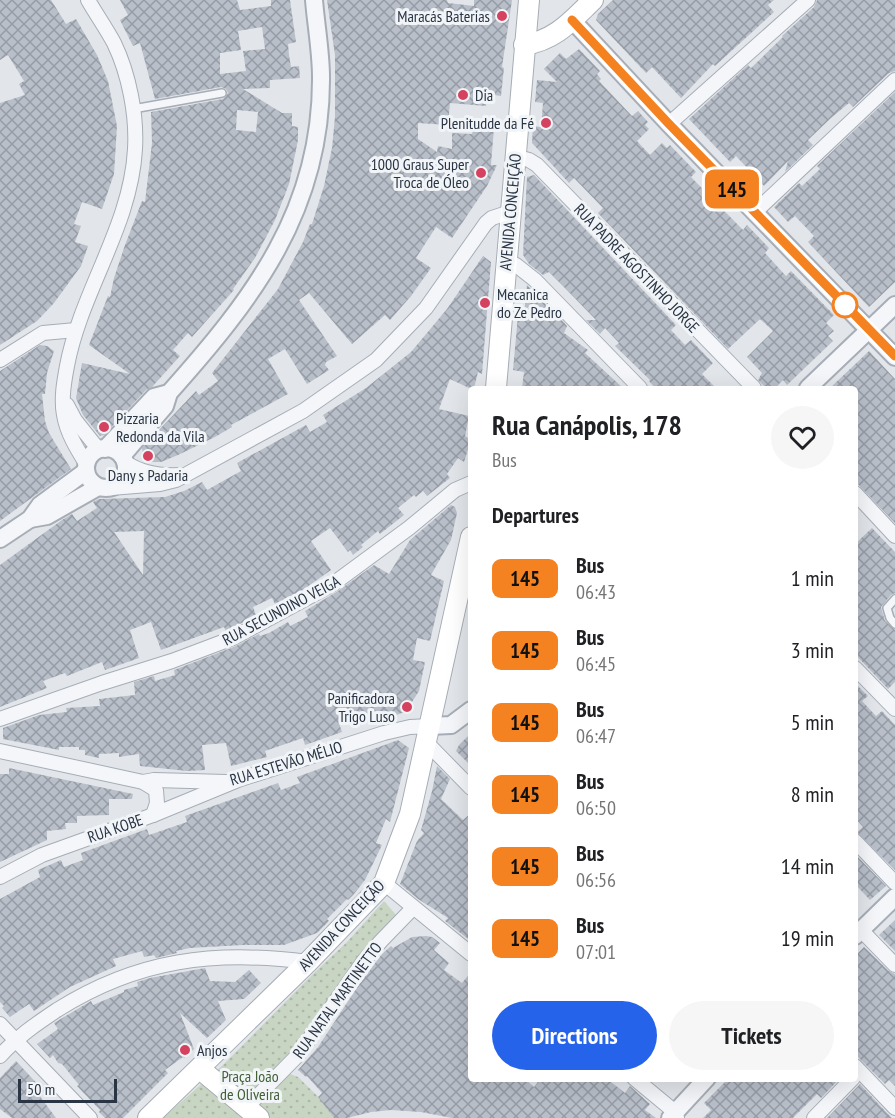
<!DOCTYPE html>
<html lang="en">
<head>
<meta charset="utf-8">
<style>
	:root { --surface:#fff; --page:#f6f6f6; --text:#202124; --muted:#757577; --accent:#2563eb }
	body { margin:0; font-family:"PT Sans Narrow",sans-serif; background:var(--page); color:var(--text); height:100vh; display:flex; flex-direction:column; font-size:22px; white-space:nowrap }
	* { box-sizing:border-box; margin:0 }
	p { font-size:20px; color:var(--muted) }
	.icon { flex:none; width:33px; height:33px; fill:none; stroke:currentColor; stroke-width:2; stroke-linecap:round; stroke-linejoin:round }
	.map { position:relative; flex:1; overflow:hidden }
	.side { position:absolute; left:468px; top:386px; width:390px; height:696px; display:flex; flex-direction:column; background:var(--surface); border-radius:6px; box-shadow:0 6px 24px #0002 }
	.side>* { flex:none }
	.badge { padding:0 12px; border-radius:9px; font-size:21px; line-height:39px }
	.scale { position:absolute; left:18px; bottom:15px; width:99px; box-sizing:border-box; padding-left:6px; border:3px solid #293444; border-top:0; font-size:16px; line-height:21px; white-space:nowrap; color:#293444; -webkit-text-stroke:4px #f2f5f8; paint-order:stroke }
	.map>.badge { position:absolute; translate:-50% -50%; box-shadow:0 0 0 3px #fff }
	h2 { padding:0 24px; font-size:22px; line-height:54px }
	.round { display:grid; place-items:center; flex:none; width:63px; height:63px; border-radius:32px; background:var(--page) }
	.summary { display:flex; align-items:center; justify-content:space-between; height:102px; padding:0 24px }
	h1 { font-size:28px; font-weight:600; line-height:45px }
	.cta { display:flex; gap:12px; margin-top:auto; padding:12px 24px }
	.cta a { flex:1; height:69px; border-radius:36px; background:var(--accent); color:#fff; font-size:24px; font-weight:600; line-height:69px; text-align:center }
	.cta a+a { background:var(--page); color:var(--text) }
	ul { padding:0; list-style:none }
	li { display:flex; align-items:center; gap:18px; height:72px; padding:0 24px }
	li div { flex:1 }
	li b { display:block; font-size:22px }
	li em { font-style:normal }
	li .badge { min-width:66px; font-weight:700; text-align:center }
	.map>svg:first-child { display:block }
	.green { fill:url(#green-dots) }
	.building { fill:url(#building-cross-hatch); fill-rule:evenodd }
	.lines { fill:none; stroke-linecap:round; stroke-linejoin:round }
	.service-casing { stroke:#a7adb6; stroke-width:10 }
	.minor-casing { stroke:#a7adb6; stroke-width:16 }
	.tertiary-casing { stroke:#a7adb6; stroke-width:20 }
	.secondary-casing { stroke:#a7adb6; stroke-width:22 }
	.service { stroke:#f5f6f9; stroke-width:7 }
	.minor { stroke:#f5f6f9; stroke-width:14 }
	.tertiary { stroke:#f5f6f9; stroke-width:16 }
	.secondary { stroke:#fff; stroke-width:20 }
	.line-casing { stroke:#fff; stroke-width:14 }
	.line { stroke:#f58220; stroke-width:9 }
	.poi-dot { fill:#d44260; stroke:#f2f5f8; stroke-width:2 }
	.stop-dot { fill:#fff; stroke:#f58220; stroke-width:3 }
	.labels { text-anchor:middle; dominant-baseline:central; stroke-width:6; stroke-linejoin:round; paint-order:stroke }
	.poi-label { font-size:16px; fill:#293444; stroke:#f2f5f8; text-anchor:end }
	.street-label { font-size:16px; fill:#293444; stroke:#f2f5f8 }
	.park-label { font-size:16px; fill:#406036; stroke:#f2f5f8 }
</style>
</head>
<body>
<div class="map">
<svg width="895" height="1118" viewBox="0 0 895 1118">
	<defs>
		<pattern id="green-dots" width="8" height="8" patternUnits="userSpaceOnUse" patternTransform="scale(1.5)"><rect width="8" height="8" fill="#c8d5c2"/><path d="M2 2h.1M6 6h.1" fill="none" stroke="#acb7a8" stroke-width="1.8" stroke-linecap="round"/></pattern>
		<pattern id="building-cross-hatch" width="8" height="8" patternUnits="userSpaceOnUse" patternTransform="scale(1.5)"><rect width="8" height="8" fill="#b9bfc9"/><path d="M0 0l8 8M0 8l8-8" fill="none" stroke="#969ca5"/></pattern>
	</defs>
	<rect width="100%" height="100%" fill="#e2e6eb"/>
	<path class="green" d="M384 901 397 916 282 1071 298 1077 340 1118H163L224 1064 313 974 347 942Z"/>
	<g class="building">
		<path d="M0 0H51L66 24 76 19 97 55 108 81 117 126 114 174 102 209 82 202 74 224 81 226 75 242 88 246 81 266 54 303 37 321 0 345V103L25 95 19 84 24 81 8 55 0 60Z"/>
		<path d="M120 0H237L240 10 271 6V0H290L296 42 288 44 289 55 291 67 299 66 300 78 270 80V88L243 89 282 113H292V126L298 127V140L289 184 275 220 255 258 233 289 234 290 192 337 188 333 173 350 180 356 152 387 146 390 104 435 100 436 83 415 76 398 82 363 130 374 89 345 108 296 110 297 114 278 125 245 142 201 145 202 152 143 151 112 223 99 228 93 226 89 221 87 155 99 140 43 133 46 120 20 128 15ZM262 27 265 49 243 51 246 71 220 74V53L241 50 238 31ZM237 110 258 112 256 132 236 130Z"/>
		<path d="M327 0H447L448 3 474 6V0H512L502 67 504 68 501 96 487 94 486 106 450 103 448 125 418 123V139L437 152 438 146 452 149V133L472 134 473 130 482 131 483 127H494L491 165H497L487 186 452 238 436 227 416 258 431 268 411 296 390 320 385 315 352 344 309 293 299 300 337 356 326 362 325 365 329 370 307 384 285 349 268 359 288 394 231 425 232 427 215 437 178 455 161 462H149L143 456 142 448 196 391 199 395 218 381 212 373 278 289 303 242 310 224H312L324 186 332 148 335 117V55Z"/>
		<path d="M613 0H774L768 5 774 12 715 66 713 64 681 98 652 67 646 73 596 20 598 14Z"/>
		<path d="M817 0H895V71L889 73 853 107 849 103 831 118 808 140 813 145 785 172 788 161 764 186 736 156 730 162 689 119 748 65 751 68 783 37 782 36 814 7Z"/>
		<path d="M579 49 600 71 597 74 601 79 599 81 632 116 638 111 648 122 645 125 649 129 637 141 650 155 662 143 667 148 670 145 696 172 691 177 743 230 747 225 769 248 765 253 786 276 791 271 834 315 826 323 834 331 828 336 833 341 787 385 783 380 775 388H766L758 380 762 373 747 357 773 331 760 319 728 349 598 213 603 208 574 178 569 183 532 143 533 126 541 127 543 103 535 102 537 80 557 82 544 69 560 53 566 59Z"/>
		<path d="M895 92V282L869 307 808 242 814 236 795 216 788 222 774 207 799 183 802 186 820 169 817 166Z"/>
		<path d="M534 175 676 325 671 330 685 345 691 340 713 363 702 374 716 388H655L649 381 650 380 615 346 619 343 605 328 600 334 586 320H596L562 285 549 272 543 275 529 264 523 255 527 177Z"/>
		<path d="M483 256 491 262 482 374 478 372 474 388H469L450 379 439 409 469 416 465 436 471 440 464 462 458 458 447 474 450 478 427 496 423 491 416 497 414 495 398 508 404 515 380 534 378 531 361 545 363 547 353 555 350 550 348 552 330 528 311 541 331 570 300 592 275 604 272 598 253 607 256 615 229 630 226 631 224 627 161 650 151 622 130 630 139 658 105 670 102 662 67 676 65 673 43 681 47 688 0 707V565L62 520 72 514 77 521 97 508 93 502 99 499 165 497 184 491 202 482 207 490 241 471 237 463 306 425 310 432 327 422 323 415 366 388 411 352 447 309ZM144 531 143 575 114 532Z"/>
		<path d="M527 285 552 311 547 316 559 317 567 326 564 333 588 350 585 353 623 388H522L524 372 513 370 518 315H524Z"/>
		<path d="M40 345 47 346 54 351 47 373 45 394H42L45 421 49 433 71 469 0 521V371Z"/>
		<path d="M869 351 895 379V523L855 481V388H830Z"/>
		<path d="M451 505 455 507 457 513 451 540 431 575 444 581 430 641 417 638 413 660 425 662 419 691 412 702 410 710 380 721V719L361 725 357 717 339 723 342 732 305 745 303 738 265 751 267 757 231 766 226 743 202 745 205 770 187 771 140 766 139 754 119 757V753L99 754V758L85 755V750H79V747H59V750L3 739V728L39 715 67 712 66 708 100 706 99 699 135 695 134 682 154 676 155 681 175 675 174 670 236 646 259 634 260 636 269 633 288 622 290 626 308 617 305 611 338 591 374 565 389 574 410 540Z"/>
		<path d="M872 528 895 552V593L891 595 881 607 885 621 895 630V682L888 689 855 654V544Z"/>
		<path d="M855 683 868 696 862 701 876 716 882 711 895 725V870L857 832 863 827 855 818Z"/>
		<path d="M471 733V766L456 751 459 745Z"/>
		<path d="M398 740 409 748 390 822 386 819 376 843 382 845 365 880 354 894 348 900 347 899 327 919 329 921 317 933 284 945H243L190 948 176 951 177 953 156 958 154 955 144 957 142 951 113 959 116 966 70 987 34 1011 29 1004 10 1017 2 1008 4 1006 0 1002V899L40 877 38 870 61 860 64 867 83 860 81 853 147 829 149 835 187 822 185 816 278 783 281 790 300 783 297 777Z"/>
		<path d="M437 766 450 779 441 799 463 820 471 813V941L445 921 448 918 418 899 400 884 417 841 424 833 421 830 432 791Z"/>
		<path d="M9 768 133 794 132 799H109V815L77 816V823H65L66 829 47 831V840L0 862V774H9Z"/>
		<path d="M855 854 886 886 870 900 855 884Z"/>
		<path d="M895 920V951L879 935Z"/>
		<path d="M426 936 432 937 440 943 434 950 449 963 444 970 462 983 471 972V1078H524L534 1087 541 1078H606L625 1093 630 1086 650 1104 645 1110 656 1118H452L421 1112 391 1110 371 1112 347 1118H334L318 1097 322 1093 307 1076 306 1077 298 1070 318 1047 358 986 382 954 391 946 393 948 412 937Z"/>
		<path d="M864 947 889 971 895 974V1086L889 1080 885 1084 855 1054V956Z"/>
		<path d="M205 968 210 981 235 982 249 970 261 983 244 999 218 1001 226 1020 207 1038 180 1013 194 1049 184 1058 183 1057 165 1070 168 1073 123 1118H105L99 1112 100 1110 77 1086 79 1085 62 1064 58 1063 53 1055 50 1058 37 1044 58 1029 54 1023 91 1001 93 1005 124 992V990L138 986 137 982 150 978Z"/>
		<path d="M16 1061 44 1091 39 1095 56 1118H12L0 1109V1078Z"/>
		<path d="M729 1078H840L821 1098 817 1094 793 1118H703L711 1110 704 1103Z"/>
		<path d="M860 1084 888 1114 892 1118H827Z"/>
	</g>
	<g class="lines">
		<g class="service-casing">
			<g id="service">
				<path d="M133 109 222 93"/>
				<path d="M895 599 887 608 890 618 895 624"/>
			</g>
		</g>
		<g class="minor-casing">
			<g id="minor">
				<path d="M669 124 808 0"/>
				<path d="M514 156 529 160 537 165 754 388"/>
				<path d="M755 212 895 80"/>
				<path d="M506 262 516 265 535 280 640 388"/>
				<path d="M0 360 43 333 76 330"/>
				<path d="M67 405 75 420 99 450"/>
				<path d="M125 462C141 473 159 476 179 475"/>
				<path d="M87 465C77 449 67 433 64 415 61 399 64 382 67 366 81 291 131 226 135 149 137 115 129 74 114 43 106 28 96 14 88 0"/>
				<path d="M111 488 160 484 176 480 303 411 376 360 426 308 486 223 492 218 510 212"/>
				<path d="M855 493 895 536"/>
				<path d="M855 668 895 709"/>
				<path d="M0 719 102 683 172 661 233 638 333 584 409 528 455 490 471 483"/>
				<path d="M426 742 471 788"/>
				<path d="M0 751 143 782 154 780 226 782"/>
				<path d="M143 782 156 790 157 803 153 815"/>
				<path d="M855 841 895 883"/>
				<path d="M0 877 42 855 153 815 238 780 384 733 410 727 430 726"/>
				<path d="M384 883 471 954"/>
				<path d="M861 930 895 965"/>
				<path d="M0 1024 90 1118"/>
				<path d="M0 1056C17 1037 36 1024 57 1010 138 959 215 950 308 962"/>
				<path d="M855 1066 895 1108"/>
				<path d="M634 1078 675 1112 677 1118"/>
				<path d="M246 1108 298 1055 363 962 381 941 413 908"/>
				<path d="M814 1118 853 1078"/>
			</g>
		</g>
		<g class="tertiary-casing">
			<g id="tertiary">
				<path d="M572 20 669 124 895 357"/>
				<path d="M808 388 895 305"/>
				<circle cx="106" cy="468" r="20"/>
				<path d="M105 449 154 397 169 393"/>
				<path d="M122 456 165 406 169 393C253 299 322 210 321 77 321 52 316 25 314 0"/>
				<path d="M30 519 47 516 98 487"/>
				<path d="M0 539 30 519 40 505 86 471"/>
				<path d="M430 726 451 725 471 710"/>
				<path d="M855 936 895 897"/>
				<path d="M670 1118 707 1078"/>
			</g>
		</g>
		<g class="secondary-casing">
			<g id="secondary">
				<path d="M524 45C556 40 571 21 593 0"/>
				<path d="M496 388 529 0"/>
				<path d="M200 1069 259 1118"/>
				<path d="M148 1118 308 962 384 883 410 814 471 537"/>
			</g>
		</g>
		<use href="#service" class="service"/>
		<use href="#minor" class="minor"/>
		<use href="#tertiary" class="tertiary"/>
		<use href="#secondary" class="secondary"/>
	</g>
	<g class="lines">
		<g class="line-casing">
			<path id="line" d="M572 20 669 124 895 356"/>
		</g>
		<use href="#line" class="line"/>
	</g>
	<g class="poi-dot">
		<circle cx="502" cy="16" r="6"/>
		<circle cx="463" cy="95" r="6"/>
		<circle cx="546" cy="123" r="6"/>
		<circle cx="481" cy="173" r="6"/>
		<circle cx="485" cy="303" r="6"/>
		<circle cx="104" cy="427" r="6"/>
		<circle cx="148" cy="456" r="6"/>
		<circle cx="407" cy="707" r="6"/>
		<circle cx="185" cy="1050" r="6"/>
	</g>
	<circle class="stop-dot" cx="845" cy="305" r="12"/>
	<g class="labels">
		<g class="poi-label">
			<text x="490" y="16">Maracás Baterias</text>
			<text x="475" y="95" text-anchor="start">Dia</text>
			<text x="534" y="123">Plenitudde da Fé</text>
			<text x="469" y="164">1000 Graus Super<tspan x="469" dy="18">Troca de Óleo</tspan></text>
			<text x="497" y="294" text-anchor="start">Mecanica<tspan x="497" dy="18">do Ze Pedro</tspan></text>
			<text x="116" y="418" text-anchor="start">Pizzaria<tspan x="116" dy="18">Redonda da Vila</tspan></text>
			<text x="148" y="475" text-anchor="middle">Dany s Padaria</text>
			<text x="395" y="698">Panificadora<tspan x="395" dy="18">Trigo Luso</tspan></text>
			<text x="197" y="1050" text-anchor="start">Anjos</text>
		</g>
		<g class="street-label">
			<text transform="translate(510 212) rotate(-85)">AVENIDA CONCEIÇÃO</text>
			<text transform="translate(637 268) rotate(46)">RUA PADRE AGOSTINHO JORGE</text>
			<text transform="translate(281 610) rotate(-28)">RUA SECUNDINO VEIGA</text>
			<text transform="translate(286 763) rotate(-17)">RUA ESTEVÃO MÉLIO</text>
			<text transform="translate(115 828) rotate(-19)">RUA KOBE</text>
			<text transform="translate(341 925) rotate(-47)">AVENIDA CONCEIÇÃO</text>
			<text transform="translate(337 1000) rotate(-54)">RUA NATAL MARTINETTO</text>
		</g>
		<g class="park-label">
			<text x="250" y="1076">Praça João<tspan x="250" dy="18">de Oliveira</tspan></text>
		</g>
	</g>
</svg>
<div class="scale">50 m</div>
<b class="badge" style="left:732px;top:189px;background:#f58220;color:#111">145</b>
<section class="side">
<div class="summary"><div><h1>Rua Canápolis, 178</h1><p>Bus</p></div><a class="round"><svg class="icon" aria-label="heart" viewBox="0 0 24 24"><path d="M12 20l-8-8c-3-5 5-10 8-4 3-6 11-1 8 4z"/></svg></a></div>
<h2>Departures</h2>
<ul>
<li><span class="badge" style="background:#f58220;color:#111">145</span><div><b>Bus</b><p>06:43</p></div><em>1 min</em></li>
<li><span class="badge" style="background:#f58220;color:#111">145</span><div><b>Bus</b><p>06:45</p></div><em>3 min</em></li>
<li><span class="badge" style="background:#f58220;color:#111">145</span><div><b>Bus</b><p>06:47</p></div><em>5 min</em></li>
<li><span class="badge" style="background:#f58220;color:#111">145</span><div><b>Bus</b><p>06:50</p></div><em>8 min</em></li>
<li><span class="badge" style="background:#f58220;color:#111">145</span><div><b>Bus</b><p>06:56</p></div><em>14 min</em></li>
<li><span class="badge" style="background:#f58220;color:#111">145</span><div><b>Bus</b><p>07:01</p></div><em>19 min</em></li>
</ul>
<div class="cta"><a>Directions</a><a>Tickets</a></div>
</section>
</div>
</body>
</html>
